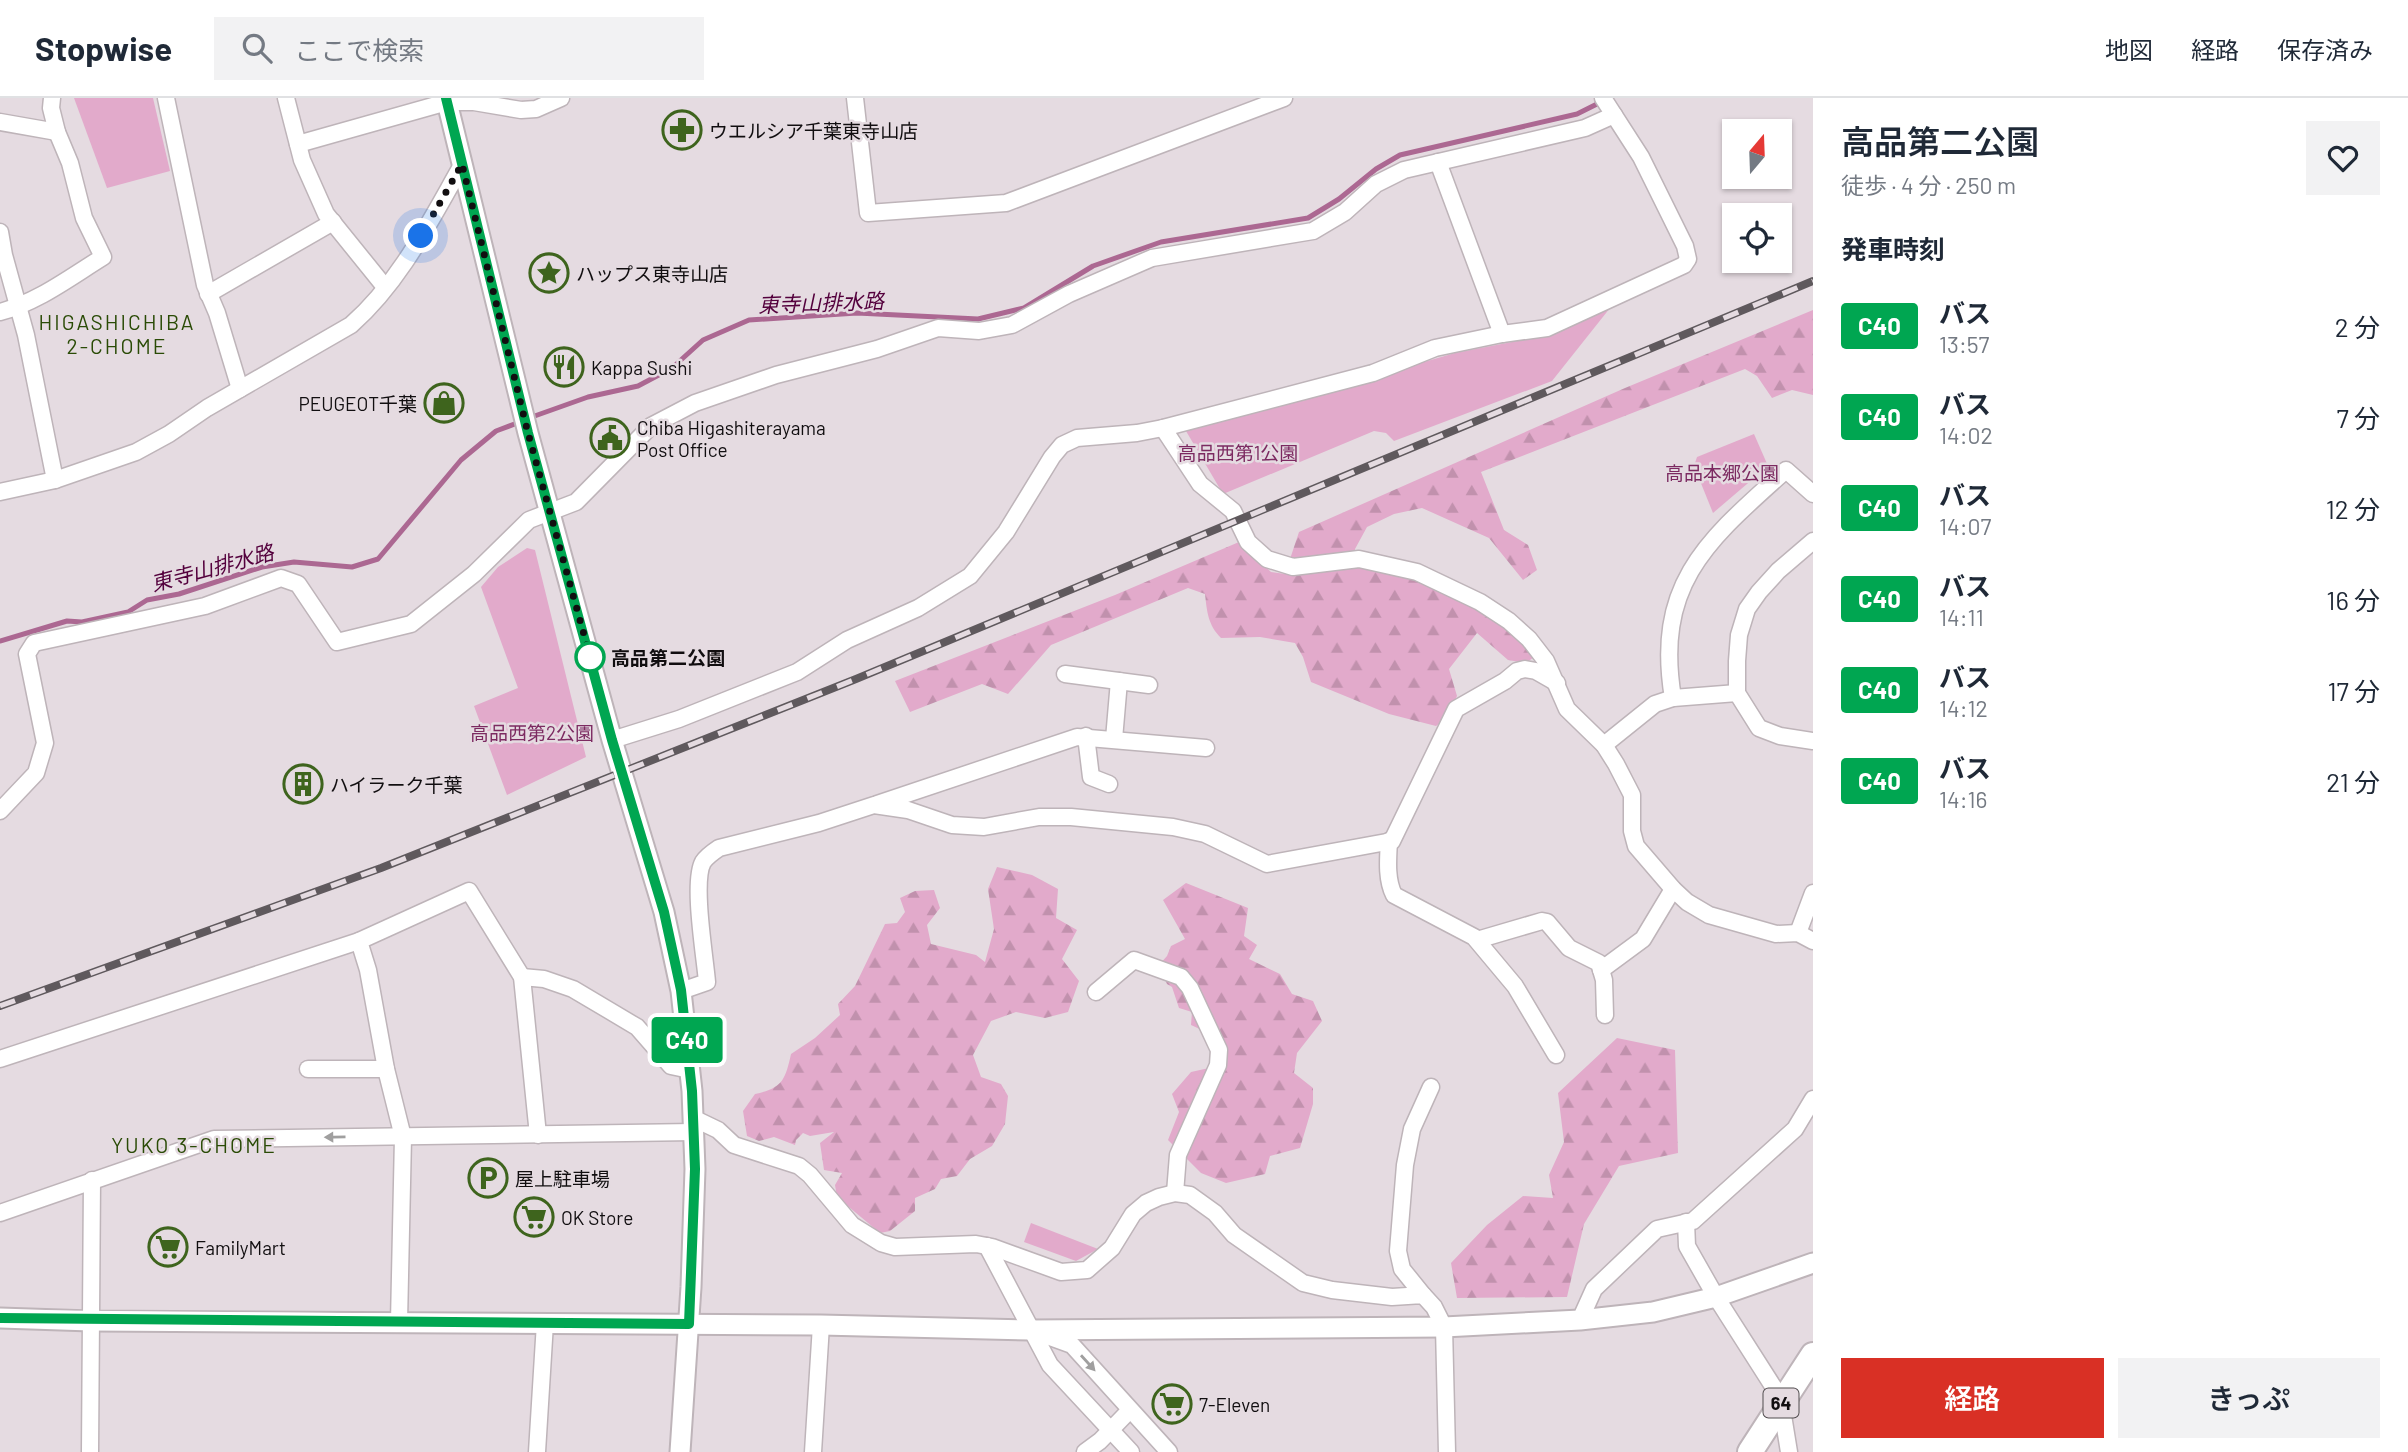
<!DOCTYPE html>
<html lang="ja">
<head>
<meta charset="utf-8">
<style>
	:root { --surface:#fff; --page:#f2f2f3; --text:#1f2937; --muted:#747a83; --line:#e0e1e3; --accent:#d93025 }
	body { margin:0; font-family:Barlow,"Noto Sans JP",sans-serif; background:var(--page); color:var(--text); height:100vh; display:flex; flex-direction:column; font-size:26px; white-space:nowrap }
	* { box-sizing:border-box; margin:0 }
	p { font-size:23px; color:var(--muted) }
	.icon { flex:none; width:38px; height:38px; fill:none; stroke:currentColor; stroke-width:2; stroke-linecap:round; stroke-linejoin:round }
	.map { position:relative; flex:1; overflow:hidden }
	.details { display:flex; flex-direction:column; background:var(--surface); width:595px }
	.details>* { flex:none }
	.badge { padding:0 14px; border-radius:5px; font-size:24px; line-height:46px }
	.needle { width:46px; rotate:19deg }
	.fabs { position:absolute; left:1722px; top:21px; display:grid; gap:14px }
	.fabs a { display:grid; place-items:center; width:70px; height:70px; border-radius:0px; background:var(--surface); box-shadow:0 2px 5px #0004; font-size:35px }
	.you { position:absolute; width:35px; height:35px; margin:-18px; border:5px solid #fff; border-radius:50%; background:#1a73e8; box-shadow:0 0 0 10px #1a73e833 }
	.map>.badge { position:absolute; translate:-50% -50%; box-shadow:0 0 0 4px #fff }
	h2 { padding:0 28px; font-size:26px; line-height:63px }
	.round { display:grid; place-items:center; flex:none; width:74px; height:74px; border-radius:0px; background:var(--page) }
	.summary { display:flex; align-items:center; justify-content:space-between; height:119px; padding:0 28px }
	h1 { font-size:33px; font-weight:600; line-height:52px }
	.button { display:flex; gap:14px; margin-top:auto; padding:14px 28px }
	.button a { flex:1; height:80px; border-radius:0px; background:var(--accent); color:#fff; font-size:28px; font-weight:600; line-height:80px; text-align:center }
	.button a+a { background:var(--page); color:var(--text) }
	ul { padding:0; list-style:none }
	li { display:flex; align-items:center; gap:21px; height:91px; padding:0 28px }
	li div { flex:1 }
	li b { display:block; font-size:26px }
	li em { font-style:normal }
	li .badge { min-width:77px; font-weight:700; text-align:center }
	header { display:flex; align-items:center; gap:42px; box-sizing:border-box; height:98px; padding:0 35px; background:var(--surface); border-bottom:2px solid var(--line) }
	header strong { font-size:33px }
	nav { display:flex; gap:38px; margin-inline-start:auto; font-size:24px }
	.search { width:490px; height:63px; background:var(--page); display:flex; align-items:center; gap:18px; box-sizing:border-box; padding:0 24px; border-radius:0px; color:var(--muted); font-size:26px }
	main { display:flex; flex:1; min-height:0 }
	.map>svg:first-child { display:block }
	.forest { fill:url(#forest-firs) }
	.green { fill:#e2aacb }
	.lines { fill:none; stroke-linecap:round; stroke-linejoin:round }
	.stream { stroke:#ac6892; stroke-width:5 }
	.minor-casing { stroke:#beb4b9; stroke-width:19 }
	.tertiary-casing { stroke:#beb4b9; stroke-width:23 }
	.primary-casing { stroke:#beb4b9; stroke-width:28 }
	.minor { stroke:#fff; stroke-width:16 }
	.tertiary { stroke:#fff; stroke-width:19 }
	.primary { stroke:#fff; stroke-width:24 }
	.rail-casing { stroke:#5f595d; stroke-width:8 }
	.rail { stroke:#e5dbe1; stroke-width:5; stroke-dasharray:16; stroke-linecap:butt }
	.oneway { fill:#a09f9f }
	.line-casing { stroke:#fff; stroke-width:16 }
	.line { stroke:#00a651; stroke-width:10 }
	.walk { stroke:#110e10; stroke-width:7; stroke-dasharray:0 12.6 }
	.stop-dot { fill:#fff; stroke:#00a651; stroke-width:3.5 }
	.labels { text-anchor:middle; dominant-baseline:central; stroke-width:5; stroke-linejoin:round; paint-order:stroke }
	.shield { fill:#e5dbe1; stroke:#514c4f; stroke-width:2 }
	.shield-label { font-size:18px; font-weight:bold; fill:#110e10 }
	.poi-label { font-size:19px; fill:#110e10; stroke:#e5dbe1; text-anchor:start }
	.park-label { font-size:19px; fill:#7c2a61; stroke:#e5dbe1 }
	.stop-label { font-size:19px; font-weight:bold; fill:#110e10; stroke:#e5dbe1; text-anchor:start }
	.water-label { font-size:21px; font-style:italic; fill:#54003d; stroke:#e5dbe1 }
	.neighbourhood-label { font-size:21px; letter-spacing:2px; fill:#2a4b06; stroke:#e5dbe1 }
</style>
</head>
<body>
<header>
<strong>Stopwise</strong>
<div class="search"><svg class="icon" aria-label="search" viewBox="0 0 24 24"><circle cx="10" cy="10" r="6"/><path d="M15 15l6 6"/></svg>ここで検索</div>
<nav><a>地図</a><a>経路</a><a>保存済み</a></nav>
</header>
<main>
<div class="map">
<svg width="1813" height="1354" viewBox="0 0 1813 1354">
	<defs>
		<pattern id="forest-firs" width="22" height="20" patternUnits="userSpaceOnUse" patternTransform="scale(1.75)"><rect width="22" height="20" fill="#e2aacb"/><path d="M5 1l3.5 6h-7zM16 11l3.5 6h-7z" fill="#c191ad"/></pattern>
	</defs>
	<rect width="100%" height="100%" fill="#e5dbe1"/>
	<g class="forest">
		<path d="M1813 212V297L1792 292 1772 300 1757 278 1745 271 1481 374 1504 432 1528 447 1537 472 1523 482 1489 440 1422 410 1394 416 1367 429 1355 451 1354 466C1375 471 1398 473 1418 481 1448 493 1522 529 1534 559L1526 565 1508 562 1477 535 1449 571 1457 598 1446 621 1436 628 1389 616 1311 584 1303 559 1295 545 1260 539 1221 540C1208 527 1207 514 1205 496L1188 490 1051 547 1008 596 982 586 910 614 895 583 1115 497 1239 444 1271 474 1285 476 1299 434 1625 290Z"/>
		<path d="M997 769 1032 777 1058 791 1056 820 1077 832 1062 861 1079 883 1068 914 1045 920 1016 914 991 923 973 957 981 979 1001 986 1008 998 1005 1026 992 1048 970 1061 957 1078 941 1081 935 1091 915 1100V1113L890 1133 880 1135 837 1099 835 1087 842 1075 824 1072 820 1045 834 1034 810 1038 803 1035 796 1042 795 1047 774 1039 759 1043 747 1038 743 1013 755 996C782 990 785 983 791 956L815 940 840 917 838 906 855 888 885 826 897 825 905 814 900 800 915 793 934 792 940 810 927 827 931 846 976 857 985 864 994 831 988 791Z"/>
		<path d="M1186 785 1248 810 1244 838 1257 847 1249 861 1280 876 1292 896 1313 903 1322 923 1297 955 1294 975 1313 990V1006L1300 1050 1270 1058 1265 1076 1226 1085 1201 1075 1168 1042 1179 1014 1172 996 1191 974 1209 970 1211 955 1204 933 1191 927 1192 914 1179 910 1172 889 1167 886 1159 867 1167 858 1171 848 1185 841 1163 802Z"/>
		<path d="M1617 940 1675 952 1678 1055 1619 1068 1584 1126 1567 1199 1457 1200 1451 1165 1487 1127 1523 1098 1553 1100 1549 1077 1564 1044 1558 995Z"/>
	</g>
	<g class="green">
		<path d="M74 0H153L170 73 107 90Z"/>
		<path d="M1610 210 1552 283 1394 343 1386 335 1374 333 1223 396 1186 333 1455 255 1554 236Z"/>
		<path d="M1754 336 1768 368 1713 415 1694 368 1697 359Z"/>
		<path d="M527 450 535 452 586 659 507 697 474 608 518 590 481 489 498 469Z"/>
		<path d="M1031 1125 1098 1151 1076 1163 1024 1144Z"/>
	</g>
	<g class="lines">
		<g class="stream">
			<path d="M529 320 588 299 638 288 672 270 703 242 749 222 857 215 978 221 1024 210 1093 168 1161 144 1308 120 1339 101 1376 71 1400 57 1577 16 1603 3"/>
			<path d="M0 543 67 523 82 524 128 514 147 502 179 496 262 469 294 464 352 469 378 461 461 362 496 333 520 324"/>
		</g>
		<g class="minor-casing">
			<g id="minor">
				<path d="M166 0 205 187 217 215 240 291"/>
				<path d="M286 0 302 62 326 116 385 189"/>
				<path d="M855 0 868 115 1006 105 1284 0"/>
				<path d="M0 24 57 34"/>
				<path d="M298 46 447 4H474L521 12 536 11 561 0"/>
				<path d="M1438 64 1502 236"/>
				<path d="M0 134 4 157 26 237 55 382"/>
				<path d="M208 196 333 124"/>
				<path d="M0 214C38 204 69 180 103 159L84 120 70 65 57 34 51 10 52 0"/>
				<path d="M1163 330 1200 386 1233 413 1248 444 1267 461 1293 469 1359 461 1417 474 1480 504 1509 523 1529 541 1546 563 1567 611 1604 647 1616 666 1632 697V733L1636 748 1673 791 1687 804 1709 817 1776 836 1798 835 1813 843"/>
				<path d="M0 394 55 382 136 354 169 336 207 310 351 227C400 184 430 123 462 67"/>
				<path d="M1813 443 1778 473 1759 494 1747 511 1739 537 1737 563V595L1759 630 1780 638 1813 643"/>
				<path d="M1065 576 1149 587"/>
				<path d="M1673 600C1654 485 1708 442 1786 372L1813 396"/>
				<path d="M1086 638 1091 679 1109 686"/>
				<path d="M1114 641 1119 583"/>
				<path d="M612 642 679 621 797 574 847 542 918 510 970 478 1006 434 1052 359 1062 347 1077 340 1137 335 1163 330 1373 275 1435 250 1502 236 1547 230 1684 167 1688 161 1685 148 1641 59 1603 0"/>
				<path d="M1604 647 1655 606 1673 600 1737 595"/>
				<path d="M877 706 1077 639 1206 650"/>
				<path d="M0 713 36 675 45 645 27 556 34 545 205 508 281 480 298 486 337 544 411 526 474 476 529 422 576 404 651 328 695 305 776 277 877 251 938 230 979 233 1012 227 1069 196 1152 160 1313 133 1345 114 1376 86 1404 72 1585 30 1614 17"/>
				<path d="M1389 743C1388 761 1386 781 1394 797L1474 839 1515 888 1556 957"/>
				<path d="M1798 835 1813 795"/>
				<path d="M1477 842 1542 823 1547 824 1569 850 1599 865 1604 882 1605 917"/>
				<path d="M1601 872 1643 841 1673 791"/>
				<path d="M522 879 544 881 573 891 637 929 671 968 690 972"/>
				<path d="M681 893 707 884C705 859 692 784 703 764 707 758 713 754 719 750L819 725 874 707 908 712 952 727 984 729 1039 719H1071L1173 729 1205 736 1267 766 1392 743 1456 611 1505 583 1517 573 1525 571 1536 573 1557 585"/>
				<path d="M1096 894 1134 862 1181 879 1190 890 1219 952 1218 967 1178 1057 1175 1095"/>
				<path d="M0 961 359 843"/>
				<path d="M308 971H386"/>
				<path d="M693 1020 718 1032 734 1047 799 1068 810 1077 852 1127 881 1145 895 1149 976 1146 992 1149 1061 1174 1087 1172 1112 1150 1133 1116 1146 1105 1159 1099 1175 1095 1190 1097 1215 1115 1234 1137 1303 1185 1332 1192 1392 1199 1423 1197 1434 1209 1444 1229 1447 1354"/>
				<path d="M0 1115 214 1041 694 1034"/>
				<path d="M1686 1124 1687 1148 1716 1199 1776 1293 1781 1305 1789 1354"/>
				<path d="M987 1148 1050 1267 1131 1354"/>
				<path d="M1423 1197 1402 1171 1398 1153 1405 1067 1412 1031 1431 989"/>
				<path d="M1580 1222 1594 1191 1657 1131 1693 1123 1795 1031 1813 1001"/>
				<path d="M399 1224 403 1039 386 971 368 872 359 843 469 793 522 879 538 1037"/>
				<path d="M1039 1235 1072 1247 1169 1354"/>
				<path d="M90 1354 92 1082"/>
				<path d="M537 1354 545 1225"/>
				<path d="M813 1354 821 1227"/>
				<path d="M1085 1354 1100 1343 1130 1312"/>
			</g>
		</g>
		<g class="tertiary-casing">
			<g id="tertiary">
				<path d="M446 0 528 335 612 642 664 814 681 893 692 993 695 1071 691 1189 680 1354"/>
				<path d="M0 1220 91 1223 821 1227 1030 1232 1444 1229 1580 1222 1653 1214 1716 1199 1813 1165"/>
			</g>
		</g>
		<g class="primary-casing">
			<path id="primary" d="M1750 1354 1813 1257"/>
		</g>
		<use href="#minor" class="minor"/>
		<use href="#tertiary" class="tertiary"/>
		<use href="#primary" class="primary"/>
		<g class="rail-casing">
			<path id="rail" d="M0 908 381 770 856 581 1813 183"/>
		</g>
		<use href="#rail" class="rail"/>
	</g>
	<defs><path id="oneway-solid" d="M-6-.8H1V-3.2L6.5 0L1 3.2V.8H-6Z" transform="scale(1.75)"/></defs>
	<g class="oneway">
		<use href="#oneway-solid" transform="translate(335 1039) rotate(179)"/>
		<use href="#oneway-solid" transform="translate(1088 1265) rotate(48)"/>
	</g>
	<g class="lines">
		<g class="line-casing">
			<path id="line" d="M0 1220 689 1226 695 1071 692 993 681 892 664 814 612 642 528 335 446 0"/>
		</g>
		<use href="#line" class="line"/>
		<path class="walk" d="M421 138 462 66 528 335 593 569 590 559"/>
	</g>
	<defs>
		<g id="pharmacy-ring" transform="scale(2.0125)"><circle r="9.5" fill="#e5dbe1" stroke="#3e641d" stroke-width="1.5"/><path d="M-2-6h4v4h4v4h-4v4h-4v-4h-4v-4h4Z" fill="#3e641d"/></g>
		<g id="sight-ring" transform="scale(2.0125)"><circle r="9.5" fill="#e5dbe1" stroke="#3e641d" stroke-width="1.5"/><path d="M0-6L1.8-2.2L6-1.7L2.9 1.2L3.7 5.4L0 3.3L-3.7 5.4L-2.9 1.2L-6-1.7L-1.8-2.2Z" fill="#3e641d"/></g>
		<g id="restaurant-ring" transform="scale(2.0125)"><circle r="9.5" fill="#e5dbe1" stroke="#3e641d" stroke-width="1.5"/><path d="M-5-6h1v4h1v-4h1v4h1v-4h1v5L-1.5 .5V6h-2V.5L-5-1ZM5-6V6H3V1.5H1.5Q1.5-4 5-6Z" fill="#3e641d"/></g>
		<g id="shop-ring" transform="scale(2.0125)"><circle r="9.5" fill="#e5dbe1" stroke="#3e641d" stroke-width="1.5"/><path d="M-5-2.5h2.3a2.7 3.5 0 0 1 5.4 0H5L5.5 6h-11ZM-1.5-2.5h3a1.5 2.3 0 0 0-3 0Z" fill="#3e641d"/></g>
		<g id="civic-ring" transform="scale(2.0125)"><circle r="9.5" fill="#e5dbe1" stroke="#3e641d" stroke-width="1.5"/><path d="M-.6-6.5H3V-4.5H.6V-3L4-1V1h2V6H-6V1h2V-1L-.6-3ZM-1.2 2.5V6h2.4V2.5Z" fill="#3e641d"/></g>
		<g id="building-ring" transform="scale(2.0125)"><circle r="9.5" fill="#e5dbe1" stroke="#3e641d" stroke-width="1.5"/><path d="M-4-6H4V6H1V3H-1V6H-4ZM-2.5-4.3h1.7v1.8h-1.7ZM.8-4.3h1.7v1.8H.8ZM-2.5-1h1.7V.8h-1.7ZM.8-1h1.7V.8H.8Z" fill="#3e641d"/></g>
		<g id="parking-ring" transform="scale(2.0125)"><circle r="9.5" fill="#e5dbe1" stroke="#3e641d" stroke-width="1.5"/><path d="M-3.5-5.5H1a3.5 3.5 0 0 1 0 7H-1V5.5H-3.5ZM-1-3.4V-.6H.8a1.4 1.4 0 0 0 0-2.8Z" fill="#3e641d"/></g>
		<g id="supermarket-ring" transform="scale(2.0125)"><circle r="9.5" fill="#e5dbe1" stroke="#3e641d" stroke-width="1.5"/><path d="M-6-5.5h2.5l.6 2H6L4.5 2H-2.5L-4.4-4H-6ZM-1.5 3.2a1.3 1.3 0 1 0 .1 0ZM3 3.2a1.3 1.3 0 1 0 .1 0Z" fill="#3e641d"/></g>
	</defs>
	<g fill-rule="evenodd">
		<use href="#pharmacy-ring" x="682" y="32"/>
		<use href="#sight-ring" x="549" y="175"/>
		<use href="#restaurant-ring" x="564" y="269"/>
		<use href="#shop-ring" x="444" y="305"/>
		<use href="#civic-ring" x="610" y="340"/>
		<use href="#building-ring" x="303" y="686"/>
		<use href="#parking-ring" x="488" y="1080"/>
		<use href="#supermarket-ring" x="534" y="1119"/>
		<use href="#supermarket-ring" x="168" y="1149"/>
		<use href="#supermarket-ring" x="1172" y="1306"/>
	</g>
	<circle class="stop-dot" cx="590" cy="559" r="14"/>
	<g class="labels">
		<rect class="shield" x="1763.5" y="1290.5" width="35" height="29" rx="5"/>
		<g class="shield-label">
			<text x="1781" y="1305">64</text>
		</g>
		<g class="poi-label">
			<text x="709" y="32">ウエルシア千葉東寺山店</text>
			<text x="576" y="175">ハップス東寺山店</text>
			<text x="591" y="269">Kappa Sushi</text>
			<text x="417" y="305" text-anchor="end">PEUGEOT千葉</text>
			<text x="637" y="329">Chiba Higashiterayama<tspan x="637" dy="22">Post Office</tspan></text>
			<text x="330" y="686">ハイラーク千葉</text>
			<text x="515" y="1080">屋上駐車場</text>
			<text x="561" y="1119">OK Store</text>
			<text x="195" y="1149">FamilyMart</text>
			<text x="1199" y="1306">7-Eleven</text>
		</g>
		<g class="park-label">
			<text x="1238" y="354">高品西第1公園</text>
			<text x="1722" y="374">高品本郷公園</text>
			<text x="532" y="634">高品西第2公園</text>
		</g>
		<g class="stop-label">
			<text x="611" y="559">高品第二公園</text>
		</g>
		<g class="water-label">
			<text transform="translate(821 204) rotate(-2)">東寺山排水路</text>
			<text transform="translate(212 469) rotate(-15)">東寺山排水路</text>
		</g>
		<g class="neighbourhood-label">
			<text x="117" y="223">HIGASHICHIBA<tspan x="117" dy="24">2-CHOME</tspan></text>
			<text x="194" y="1046">YUKO 3-CHOME</text>
		</g>
	</g>
</svg>
<div class="fabs">
<a><svg class="needle" viewBox="-14 -14 28 28"><path d="M0-13l5 13h-10z" fill="#e53935"/><path d="M0 13l5-13h-10z" fill="#747a83"/></svg></a>
<a><svg class="icon" aria-label="locate" viewBox="0 0 24 24"><circle cx="12" cy="12" r="6"/><path d="M12 2v4M12 18v4M2 12h4M18 12h4"/></svg></a>
</div>
<div class="you" style="left:421px;top:138px"></div>
<b class="badge" style="left:687px;top:942px;background:#00a651;color:#fff">C40</b>
</div>
<section class="details">
<div class="summary"><div><h1>高品第二公園</h1><p>徒歩 · 4 分 · 250 m</p></div><a class="round"><svg class="icon" aria-label="heart" viewBox="0 0 24 24"><path d="M12 20l-8-8c-3-5 5-10 8-4 3-6 11-1 8 4z"/></svg></a></div>
<h2>発車時刻</h2>
<ul>
<li><span class="badge" style="background:#00a651;color:#fff">C40</span><div><b>バス</b><p>13:57</p></div><em>2 分</em></li>
<li><span class="badge" style="background:#00a651;color:#fff">C40</span><div><b>バス</b><p>14:02</p></div><em>7 分</em></li>
<li><span class="badge" style="background:#00a651;color:#fff">C40</span><div><b>バス</b><p>14:07</p></div><em>12 分</em></li>
<li><span class="badge" style="background:#00a651;color:#fff">C40</span><div><b>バス</b><p>14:11</p></div><em>16 分</em></li>
<li><span class="badge" style="background:#00a651;color:#fff">C40</span><div><b>バス</b><p>14:12</p></div><em>17 分</em></li>
<li><span class="badge" style="background:#00a651;color:#fff">C40</span><div><b>バス</b><p>14:16</p></div><em>21 分</em></li>
</ul>
<div class="button"><a>経路</a><a>きっぷ</a></div>
</section>
</main>
</body>
</html>
